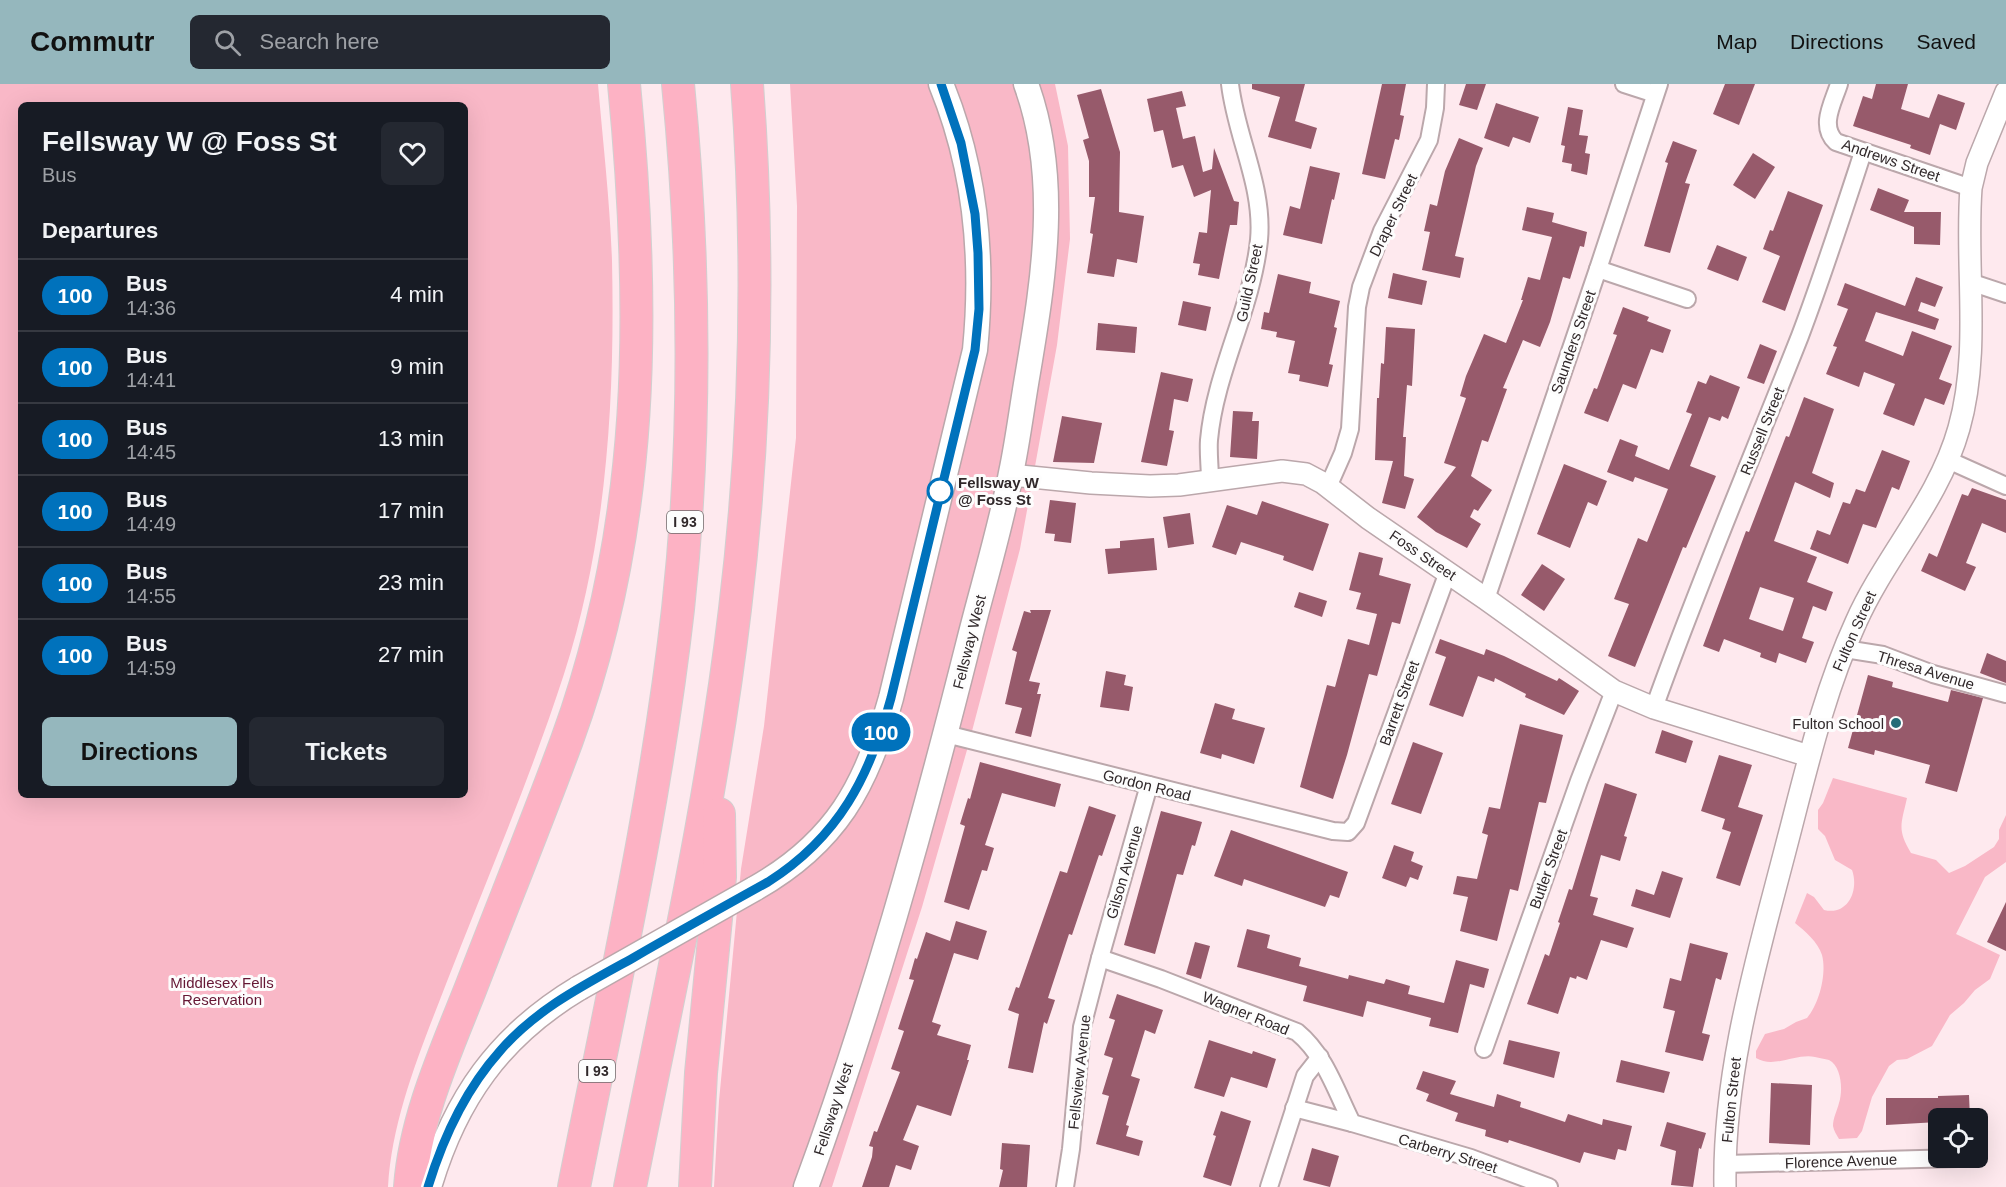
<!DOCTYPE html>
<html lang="en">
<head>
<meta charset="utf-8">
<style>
	:root { --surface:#171b24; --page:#242831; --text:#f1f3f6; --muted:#9ea1a6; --line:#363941; --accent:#95b7bd }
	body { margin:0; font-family:Helvetica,sans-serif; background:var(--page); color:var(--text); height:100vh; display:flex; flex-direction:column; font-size:22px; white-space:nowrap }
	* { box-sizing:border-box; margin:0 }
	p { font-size:20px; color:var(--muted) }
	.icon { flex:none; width:33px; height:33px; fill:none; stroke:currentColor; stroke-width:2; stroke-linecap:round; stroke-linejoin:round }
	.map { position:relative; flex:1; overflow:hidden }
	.panel { position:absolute; left:18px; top:18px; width:450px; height:696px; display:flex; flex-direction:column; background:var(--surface); border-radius:9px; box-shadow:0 6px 24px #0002 }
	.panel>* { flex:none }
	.badge { padding:0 12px; border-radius:20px; font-size:21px; line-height:39px }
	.fabs { position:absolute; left:1928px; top:1024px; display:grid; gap:12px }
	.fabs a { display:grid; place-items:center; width:60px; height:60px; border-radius:9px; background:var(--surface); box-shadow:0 6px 24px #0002; font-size:30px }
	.map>.badge { position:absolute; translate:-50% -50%; box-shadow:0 0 0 3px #fff }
	h2 { padding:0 24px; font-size:22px; line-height:54px }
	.round { display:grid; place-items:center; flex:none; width:63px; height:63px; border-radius:9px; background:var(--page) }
	.head { display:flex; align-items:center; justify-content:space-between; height:102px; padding:0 24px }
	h1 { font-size:28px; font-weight:700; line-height:45px }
	.button { display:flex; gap:12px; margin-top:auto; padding:12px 24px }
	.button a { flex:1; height:69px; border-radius:9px; background:var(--accent); color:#111; font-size:24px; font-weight:700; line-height:69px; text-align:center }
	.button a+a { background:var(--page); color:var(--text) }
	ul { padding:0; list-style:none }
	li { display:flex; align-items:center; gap:18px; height:72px; padding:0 24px; border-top:2px solid var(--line) }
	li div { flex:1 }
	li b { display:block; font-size:22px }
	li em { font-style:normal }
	li .badge { min-width:66px; font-weight:700; text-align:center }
	header { display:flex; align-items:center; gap:36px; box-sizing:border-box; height:84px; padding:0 30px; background:var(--accent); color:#111 }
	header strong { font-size:28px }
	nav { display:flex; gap:33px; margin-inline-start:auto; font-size:21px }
	.search { width:420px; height:54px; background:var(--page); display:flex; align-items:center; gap:15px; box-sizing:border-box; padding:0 21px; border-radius:9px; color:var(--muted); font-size:22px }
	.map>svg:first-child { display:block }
	.green { fill:#f9b8c7; fill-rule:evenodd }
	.building { fill:#975a6b; fill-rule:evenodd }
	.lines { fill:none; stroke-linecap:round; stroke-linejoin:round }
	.minor-casing { stroke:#bba7ab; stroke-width:20 }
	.tertiary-casing { stroke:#bba7ab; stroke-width:24 }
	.secondary-casing { stroke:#bba7ab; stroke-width:27 }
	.motorway-casing { stroke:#d1d0d0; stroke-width:34 }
	.minor { stroke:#fff; stroke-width:16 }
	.tertiary { stroke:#fff; stroke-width:21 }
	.secondary { stroke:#fff; stroke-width:24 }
	.motorway { stroke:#fdb2c4; stroke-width:32 }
	.secondary-bridge-casing { stroke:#bba7ab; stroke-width:27; stroke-linecap:butt }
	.secondary-bridge { stroke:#fff; stroke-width:24 }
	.line-casing { stroke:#fff; stroke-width:14 }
	.line { stroke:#0072bc; stroke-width:9 }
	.stop-dot { fill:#fff; stroke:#0072bc; stroke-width:3 }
	.poi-dot { fill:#246d78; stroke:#fdfdfd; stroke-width:2 }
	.labels { text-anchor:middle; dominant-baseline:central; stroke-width:6; stroke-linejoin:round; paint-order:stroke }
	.shield { fill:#fdfdfd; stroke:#6e6869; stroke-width:1.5 }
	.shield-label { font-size:14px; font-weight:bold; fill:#30282a }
	.street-label { font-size:15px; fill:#30282a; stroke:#fdfdfd }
	.stop-label { font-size:15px; font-weight:bold; fill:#30282a; stroke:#fdfdfd; text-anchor:start }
	.poi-label { font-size:15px; fill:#30282a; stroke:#fdfdfd; text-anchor:end }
	.park-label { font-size:15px; fill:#651734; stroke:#fdfdfd }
</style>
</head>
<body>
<header>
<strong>Commutr</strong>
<div class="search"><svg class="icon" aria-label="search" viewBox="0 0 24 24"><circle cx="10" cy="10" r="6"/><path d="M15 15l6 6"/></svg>Search here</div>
<nav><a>Map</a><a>Directions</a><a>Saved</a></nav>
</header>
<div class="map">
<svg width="2006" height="1103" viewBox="0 0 2006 1103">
	<rect width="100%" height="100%" fill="#fee9ee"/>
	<g class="green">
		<path d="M0 0H598C603 59 610 118 612 177 615 315 607 457 564 590 530 695 486 797 446 900 421 965 392 1033 388 1103H0ZM21 21H465V711H21Z"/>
		<path d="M790 0H1055L1068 62 1070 155 1057 261 1020 465 967 666 922 823 832 1103H714L719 1017 741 785 764 642 796 354 797 122Z"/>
		<path d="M1833 694 1907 714C1901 741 1897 745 1911 769L1936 776 1949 789 1965 782 1994 763 1999 755V746L2006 731V778L1985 793 1956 850 2000 871 1990 895 1975 906 1964 919 1950 931 1932 962 1907 975 1897 976 1889 982 1872 1013 1862 1047 1857 1054 1839 1055C1836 1050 1834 1047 1833 1042 1833 1034 1837 1027 1839 1019 1843 1007 1842 983 1829 976 1825 975 1819 974 1815 973 1796 969 1774 985 1756 974V967L1765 950 1784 945 1796 938 1807 934C1819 920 1827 890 1822 871 1818 858 1805 847 1795 839L1807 809 1814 813 1824 826C1849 832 1859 805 1852 786L1835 776 1825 752 1818 745V726L1823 719Z"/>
	</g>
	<g class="building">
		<path d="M1252 0H1305L1295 37 1317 44 1311 65 1268 53 1280 13 1252 5Z"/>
		<path d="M1382 0H1406L1400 31 1404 32 1399 56 1395 55 1385 95 1362 90Z"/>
		<path d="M1466 0H1486L1477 26 1459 21Z"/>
		<path d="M1725 0H1755L1739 41 1713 30Z"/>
		<path d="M1876 0H1908L1901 25 1929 34 1938 10 1965 19 1956 46 1940 40 1930 71 1910 64 1911 61 1853 42 1863 12 1872 15Z"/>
		<path d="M1101 5 1120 68 1119 128 1144 132 1137 179 1117 175 1114 193 1087 189 1093 150 1090 149 1095 113H1089V77L1083 56 1089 54 1077 11Z"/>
		<path d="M1182 7 1186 22 1176 24 1183 55 1195 52 1203 88 1212 85 1214 64 1234 117 1239 118 1237 141H1230L1219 195 1198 191 1200 180 1193 179 1199 148 1207 149 1211 106 1194 113 1183 81 1172 84 1163 46 1154 48 1147 15Z"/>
		<path d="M1496 19 1539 33 1530 59 1513 53 1509 63 1484 54Z"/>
		<path d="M1568 23 1583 26 1579 51 1588 52 1585 69 1590 70 1587 91 1571 87 1572 80 1562 78 1565 62 1561 61Z"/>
		<path d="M1459 54 1483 64 1476 82 1455 172 1464 174 1460 194 1422 186 1430 148 1424 147 1430 120 1437 122 1445 87Z"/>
		<path d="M1673 57 1697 66 1685 99 1690 100 1670 169 1644 162 1668 79 1665 78Z"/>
		<path d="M1753 69 1775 83 1755 115 1733 101Z"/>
		<path d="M1310 82 1340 89 1334 116 1332 115 1322 160 1283 151 1290 122 1300 125Z"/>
		<path d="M1878 104 1909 116 1904 128H1941L1940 161 1914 160V143L1870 126Z"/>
		<path d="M1788 107 1823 121 1785 227 1762 218 1780 172 1763 165 1770 146 1773 147Z"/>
		<path d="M1527 123 1554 129 1552 138 1587 148 1584 163 1580 162 1570 195 1563 193 1550 238 1540 263 1523 256 1503 304 1507 305 1488 358 1482 356 1471 392 1492 406 1478 427 1474 425 1470 433 1481 440 1467 464 1436 448 1417 433 1456 383 1444 379 1466 314 1460 312 1466 292 1484 250 1506 259 1523 216H1521L1528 193 1540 196 1552 153 1522 146Z"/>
		<path d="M1717 161 1747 173 1738 197 1707 185Z"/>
		<path d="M1393 189 1427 197 1422 221 1388 214Z"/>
		<path d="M1278 190 1311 198 1309 209 1340 217 1334 243 1337 244 1329 280 1333 281 1328 303 1299 297 1300 291 1288 289 1295 257 1276 253 1277 248 1261 245 1264 228 1269 229Z"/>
		<path d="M1916 193 1943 203 1935 223 1921 218 1918 227 1939 235 1935 246 1876 228 1865 257 1903 272 1912 247 1952 262 1939 295 1952 300 1944 321 1925 314 1914 342 1883 330 1895 300 1864 288 1859 303 1826 290 1837 263 1833 262 1848 225 1837 221 1845 199 1905 222Z"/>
		<path d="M1183 217 1211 223 1206 247 1178 241Z"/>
		<path d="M1623 223 1649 233 1647 237 1671 246 1663 269 1651 265 1636 305 1623 300 1608 338 1584 329 1594 304 1597 305 1617 251 1613 250Z"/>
		<path d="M1098 239 1137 243 1135 269 1096 266Z"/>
		<path d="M1386 243 1415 245 1412 302 1407 301 1403 353H1406L1404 392 1414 395 1405 425 1382 419 1393 377 1375 376 1377 314H1379L1381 279 1384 280Z"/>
		<path d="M1760 260 1777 267 1764 300 1747 294Z"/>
		<path d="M1161 288 1193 295 1188 318 1174 315 1169 346 1174 347 1167 382 1141 378Z"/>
		<path d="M1710 291 1740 303 1728 335 1722 332 1720 337 1709 333 1690 382 1716 392 1686 464 1683 463 1635 583 1608 572 1629 520 1614 515 1638 454 1647 458 1668 405 1635 393 1633 398 1607 388 1620 355 1638 362 1635 372 1669 386 1692 330 1686 328 1698 297 1706 300Z"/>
		<path d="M1804 313 1834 325 1812 389 1834 399 1830 414 1795 398 1774 457 1817 473 1807 498 1833 508 1826 527 1813 522 1802 554 1814 558 1806 579 1779 569 1776 579 1760 573 1761 569 1724 555 1719 568 1703 562 1746 447 1749 448 1786 352 1789 353ZM1760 503 1794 514 1783 547 1749 535Z"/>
		<path d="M1233 327 1253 328 1252 337H1259L1257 375 1230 373Z"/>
		<path d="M1062 332 1102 339 1094 379 1053 378Z"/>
		<path d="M1882 366 1910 377 1899 406 1892 403 1876 444 1863 440 1848 480 1810 465 1817 446 1830 451 1843 418 1850 420 1856 405 1865 408Z"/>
		<path d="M1564 380 1607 397 1597 422 1588 418 1570 464 1537 450Z"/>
		<path d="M1972 404 2006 416V449L1982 439 1966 479 1976 483 1965 507 1921 487 1929 469 1937 473 1962 410 1968 412Z"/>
		<path d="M1050 416 1076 419 1071 459 1054 457 1055 450 1045 449Z"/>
		<path d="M1262 417 1329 440 1313 487 1283 476 1284 472 1241 458 1236 471 1212 463 1227 421 1257 431Z"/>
		<path d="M1190 429 1194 460 1168 464 1163 433Z"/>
		<path d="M1154 454 1157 486 1108 490 1105 465 1120 464V457Z"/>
		<path d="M1359 468 1383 474 1379 491 1411 500 1400 540 1392 538 1377 592 1369 590 1347 671 1333 715 1300 703 1327 601 1335 603 1348 555 1369 561 1377 530 1356 525 1361 509 1349 506Z"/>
		<path d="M1542 480 1565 495 1544 527 1521 511Z"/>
		<path d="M1299 508 1327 517 1322 533 1294 523Z"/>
		<path d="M1030 526H1051L1029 597 1040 599 1037 610H1041L1031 653 1015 649 1022 624 1005 620 1017 568 1012 566 1024 527 1031 529Z"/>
		<path d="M1440 555 1484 571 1486 565 1504 572 1557 597 1559 594 1579 607 1564 631 1525 613 1526 610 1495 594 1494 598 1478 592 1463 633 1429 621 1446 573 1435 569Z"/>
		<path d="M1987 569 2006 577V599L1980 589Z"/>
		<path d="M1106 587 1126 591 1124 601 1133 603 1129 627 1100 623Z"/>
		<path d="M1868 591 1893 598 1892 603 1948 618 1951 606 1983 614 1957 708 1925 699 1930 681 1875 666 1874 671 1848 664Z"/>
		<path d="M1215 619 1235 625 1232 635 1265 644 1254 680 1222 670 1221 675 1200 669Z"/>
		<path d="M1520 640 1563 651 1546 719 1539 718 1518 807 1510 805 1497 857 1460 847 1468 813 1453 810 1457 792 1477 795 1488 751 1482 749 1489 723 1500 725Z"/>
		<path d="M1662 646 1693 657 1686 679 1655 669Z"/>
		<path d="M1413 658 1443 669 1421 730 1391 720Z"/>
		<path d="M1719 671 1752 681 1738 723 1763 731 1740 802 1716 794 1731 748 1722 745 1725 735 1701 727Z"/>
		<path d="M980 678 1061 700 1055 723 1002 709 985 761 994 764 987 787 982 786 969 826 944 818 965 742 960 740 968 714 970 715Z"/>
		<path d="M1605 699 1637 710 1624 752 1627 753 1620 777 1601 771 1590 812 1598 814 1593 831 1634 844 1627 864 1601 856 1587 896 1577 892 1576 895 1570 893 1558 930 1527 920 1545 870 1549 872 1560 839 1558 838 1569 805 1572 806Z"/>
		<path d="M1089 722 1116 731 1102 772 1099 771 1072 851 1069 850 1048 914 1055 916 1047 940 1044 938 1033 989 1008 984 1019 930 1008 926 1016 903 1019 904 1060 787 1067 789Z"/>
		<path d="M1161 727 1202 738 1195 762 1192 761 1183 791 1177 790 1155 870 1124 861Z"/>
		<path d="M1231 746 1348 788 1339 814 1330 811 1325 823 1244 795 1242 802 1214 792Z"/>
		<path d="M1394 761 1414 768 1411 777 1423 782 1418 796 1410 793 1406 803 1382 794Z"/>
		<path d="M1662 787 1683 794 1670 834 1631 822 1636 805 1654 811Z"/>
		<path d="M2006 818V867L1987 858Z"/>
		<path d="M956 837 987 847 978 876 954 869 932 938 941 941 937 951 971 961 967 976H969L951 1032 917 1021 903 1056 919 1062 911 1086 896 1081 889 1103H862L872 1073 873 1063 869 1062 874 1047 877 1048 900 988 891 985 904 947 898 945 914 896 909 895 915 874 917 875 926 848 950 857Z"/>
		<path d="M1247 845 1270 851 1267 864 1301 874 1299 882 1348 895 1349 891 1384 900 1386 895 1410 902 1408 910 1444 919 1456 876 1489 885 1484 904 1470 900 1458 949 1429 942 1431 934 1367 917 1363 933 1303 917 1307 902 1237 883Z"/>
		<path d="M1195 858 1210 862 1201 895 1186 890Z"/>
		<path d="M1690 859 1728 869 1721 896 1716 894 1702 949 1710 951 1703 977 1665 968 1675 927 1663 924 1670 894 1681 897Z"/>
		<path d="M1117 910 1163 926 1155 950 1145 946 1131 992 1140 995 1126 1041 1129 1042 1126 1052 1143 1057 1139 1072 1096 1060 1109 1012 1102 1010 1113 974 1104 971 1115 936 1109 934Z"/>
		<path d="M1209 956 1252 970 1253 967 1276 975 1267 1004 1231 993 1224 1013 1194 1004Z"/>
		<path d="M1509 956 1560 968 1554 994 1503 980Z"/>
		<path d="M1621 976 1670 988 1664 1009 1616 998Z"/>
		<path d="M1423 987 1456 997 1450 1010 1494 1023 1497 1010 1521 1018 1520 1023 1565 1038 1568 1030 1602 1041 1603 1035 1632 1042 1626 1067 1618 1065 1615 1076 1584 1068 1580 1079 1509 1056 1508 1059 1485 1052 1486 1046 1455 1037 1458 1029 1426 1017 1429 1010 1416 1005Z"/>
		<path d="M1771 999 1812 1001 1810 1061 1769 1059Z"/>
		<path d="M1969 1011 1970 1035H1938V1038L1886 1041V1014H1938V1012Z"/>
		<path d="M1221 1027 1251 1037 1231 1102 1203 1093 1216 1052 1213 1051Z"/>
		<path d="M1667 1038 1706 1049 1701 1065 1699 1064 1693 1103 1671 1101 1676 1067 1660 1062Z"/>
		<path d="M1002 1059 1030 1061 1027 1103H999L1003 1086 1000 1085Z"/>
		<path d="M1312 1064 1339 1072 1330 1103 1303 1096Z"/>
	</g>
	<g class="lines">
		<g class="minor-casing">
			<g id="minor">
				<path d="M1624 0 1655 10"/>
				<path d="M1839 0C1833 19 1819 42 1836 58L1971 104"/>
				<path d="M1598 185 1687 215"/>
				<path d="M1970 198 2006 210"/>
				<path d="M1948 376 2006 402"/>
				<path d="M1210 397C1210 383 1208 369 1209 356 1215 288 1252 225 1259 156 1264 102 1236 53 1230 0"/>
				<path d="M1328 403 1343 369 1350 345 1357 223 1361 203 1382 147 1429 56 1435 24 1436 0"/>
				<path d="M1486 515 1598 185 1659 0"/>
				<path d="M1845 565 1883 571 1933 590 2006 610"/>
				<path d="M1654 624C1699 498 1751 376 1800 252 1823 191 1843 129 1863 68"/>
				<path d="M946 650 1333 747 1348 748 1356 739 1448 488"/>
				<path d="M1100 874 1161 895 1297 948C1325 971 1336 1007 1352 1039L1471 1074 1549 1103"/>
				<path d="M1484 965 1579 697 1614 607"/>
				<path d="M1294 1024 1352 1039"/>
				<path d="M1725 1080 1958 1074"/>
				<path d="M1065 1103 1071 1065 1082 943 1100 874 1149 701"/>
				<path d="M1269 1103 1305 992 1320 973"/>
			</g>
		</g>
		<g class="tertiary-casing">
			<g id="tertiary">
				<path d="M1011 391 1091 399 1150 402 1179 401 1282 387 1306 390 1323 399 1368 434 1486 515 1614 607 1654 624 1809 672"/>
				<path d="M1725 1103C1723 987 1757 875 1786 763 1806 687 1823 610 1856 538 1886 471 1939 416 1959 344 1981 266 1965 183 1971 104L1977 79 2006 8"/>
			</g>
		</g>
		<g class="secondary-casing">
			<g id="secondary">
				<path d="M754 805C836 759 867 701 891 614L975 266C984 175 976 85 941 0"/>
				<path d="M429 1103C455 1015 499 952 579 904"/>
				<path d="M806 1103C871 926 922 744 968 561 982 504 1000 447 1011 389 1018 356 1022 322 1028 288 1044 193 1060 93 1026 0"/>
			</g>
		</g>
		<g class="motorway-casing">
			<g id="motorway">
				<path d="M410 1103C415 1035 445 969 470 906 502 823 536 740 567 656 646 439 646 226 624 0"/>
				<path d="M574 1103C612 911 656 720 678 525 697 351 695 174 678 0"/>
				<path d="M630 1103C668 911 712 720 735 525 756 351 760 175 747 0"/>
				<path d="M695 1103 701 989 720 793 719 730"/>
			</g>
		</g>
		<use href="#minor" class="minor"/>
		<use href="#tertiary" class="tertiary"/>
		<use href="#secondary" class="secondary"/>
		<use href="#motorway" class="motorway"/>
		<g class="secondary-bridge-casing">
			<path id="secondary-bridge" d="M579 904 754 805"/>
		</g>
		<use href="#secondary-bridge" class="secondary-bridge"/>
	</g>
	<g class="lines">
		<g class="line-casing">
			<path id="line" d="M428 1103C443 1054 466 1005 500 967 536 925 586 900 633 874 678 848 723 823 768 798 839 753 870 692 891 614L975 266 979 225 978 169 975 130 961 59 941 0"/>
		</g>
		<use href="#line" class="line"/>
	</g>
	<circle class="stop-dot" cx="940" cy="407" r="12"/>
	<circle class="poi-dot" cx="1896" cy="639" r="6"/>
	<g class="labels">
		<g class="shield">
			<rect x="667" y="427" width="36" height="22" rx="4.5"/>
			<rect x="579" y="976" width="36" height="22" rx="4.5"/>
		</g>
		<g class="shield-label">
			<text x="685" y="438">I 93</text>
			<text x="597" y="987">I 93</text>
		</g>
		<g class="street-label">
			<text transform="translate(1891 76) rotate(19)">Andrews Street</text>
			<text transform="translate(1393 131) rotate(-64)">Draper Street</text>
			<text transform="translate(1249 199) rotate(-78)">Guild Street</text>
			<text transform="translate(1573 258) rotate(-71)">Saunders Street</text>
			<text transform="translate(1762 347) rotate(-68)">Russell Street</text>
			<text transform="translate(1423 471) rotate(34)">Foss Street</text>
			<text transform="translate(1854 547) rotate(-66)">Fulton Street</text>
			<text transform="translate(969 558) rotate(-76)">Fellsway West</text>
			<text transform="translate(1926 586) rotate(17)">Thresa Avenue</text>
			<text transform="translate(1399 619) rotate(-70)">Barrett Street</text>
			<text transform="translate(1147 701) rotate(14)">Gordon Road</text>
			<text transform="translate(1548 785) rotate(-70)">Butler Street</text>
			<text transform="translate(1124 788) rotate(-74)">Gilson Avenue</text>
			<text transform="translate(1246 929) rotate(22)">Wagner Road</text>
			<text transform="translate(1079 988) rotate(-84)">Fellsview Avenue</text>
			<text transform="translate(1731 1016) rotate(-84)">Fulton Street</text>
			<text transform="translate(833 1025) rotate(-72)">Fellsway West</text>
			<text transform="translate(1448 1069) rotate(17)">Carberry Street</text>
			<text transform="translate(1841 1077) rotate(-2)">Florence Avenue</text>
		</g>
		<g class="stop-label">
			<text x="958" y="398">Fellsway W<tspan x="958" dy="17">@ Foss St</tspan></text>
		</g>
		<g class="poi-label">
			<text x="1884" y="639">Fulton School</text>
		</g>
		<g class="park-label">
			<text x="222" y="898">Middlesex Fells<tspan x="222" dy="17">Reservation</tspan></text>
		</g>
	</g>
</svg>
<div class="fabs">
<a><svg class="icon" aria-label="locate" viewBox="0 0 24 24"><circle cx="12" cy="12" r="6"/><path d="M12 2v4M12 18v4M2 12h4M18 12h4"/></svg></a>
</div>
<b class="badge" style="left:881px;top:648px;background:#0072bc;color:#fff">100</b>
<section class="panel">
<div class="head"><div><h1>Fellsway W @ Foss St</h1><p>Bus</p></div><a class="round"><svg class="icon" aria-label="heart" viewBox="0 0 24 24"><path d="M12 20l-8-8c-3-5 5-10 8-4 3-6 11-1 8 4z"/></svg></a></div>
<h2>Departures</h2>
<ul>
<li><span class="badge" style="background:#0072bc;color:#fff">100</span><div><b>Bus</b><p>14:36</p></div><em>4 min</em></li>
<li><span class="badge" style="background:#0072bc;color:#fff">100</span><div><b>Bus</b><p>14:41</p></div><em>9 min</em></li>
<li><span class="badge" style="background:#0072bc;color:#fff">100</span><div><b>Bus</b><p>14:45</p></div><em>13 min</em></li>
<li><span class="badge" style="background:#0072bc;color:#fff">100</span><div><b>Bus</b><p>14:49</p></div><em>17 min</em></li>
<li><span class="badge" style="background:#0072bc;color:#fff">100</span><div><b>Bus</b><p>14:55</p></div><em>23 min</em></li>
<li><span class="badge" style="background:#0072bc;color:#fff">100</span><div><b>Bus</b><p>14:59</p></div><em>27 min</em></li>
</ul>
<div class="button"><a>Directions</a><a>Tickets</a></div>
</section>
</div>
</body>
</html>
